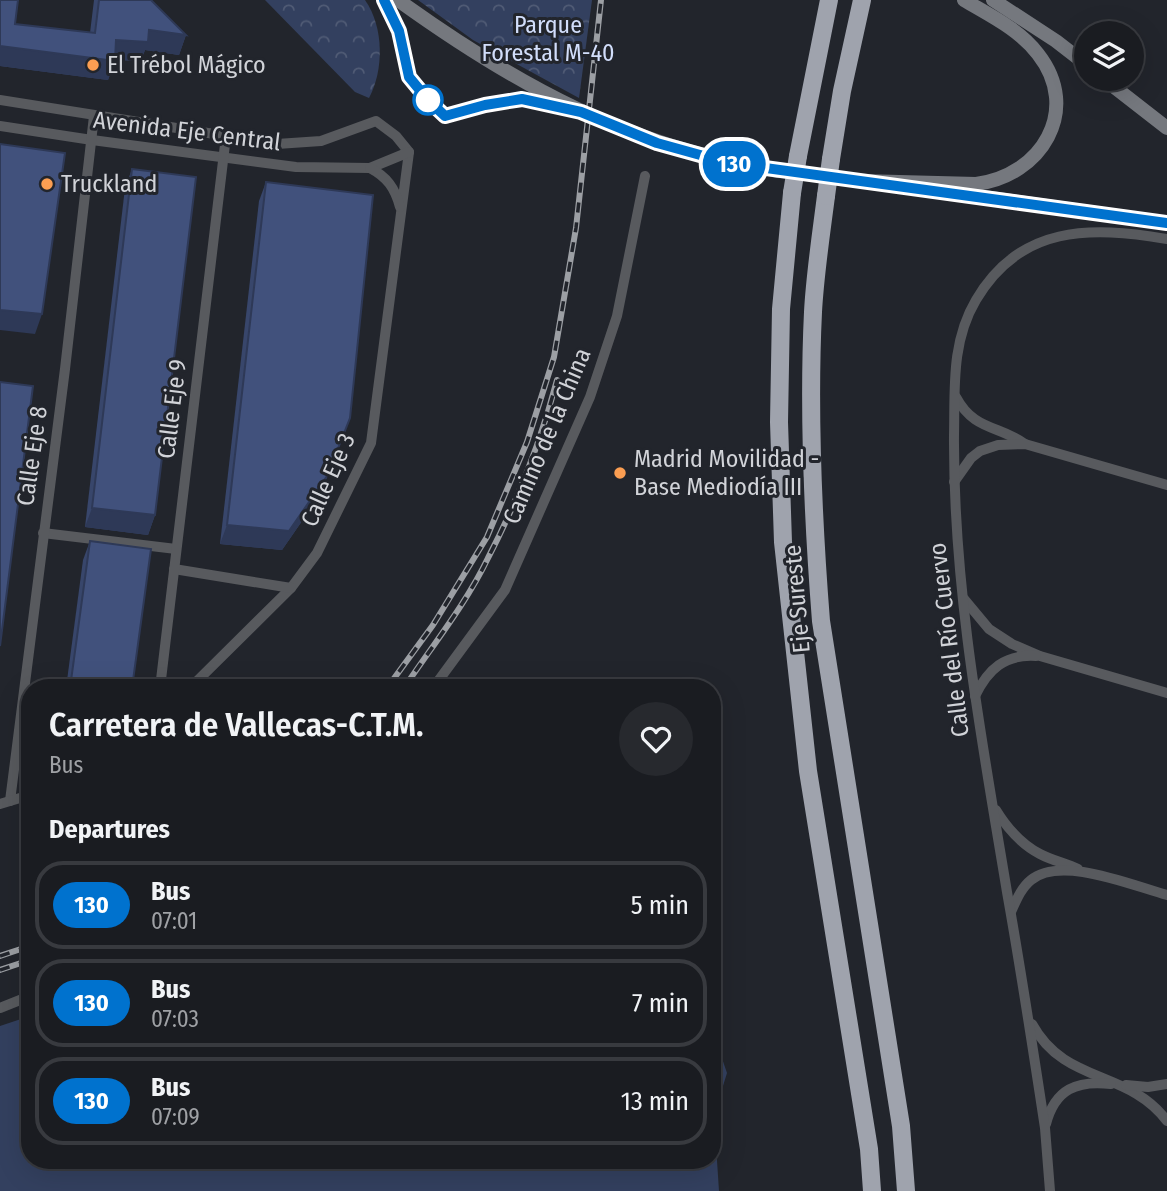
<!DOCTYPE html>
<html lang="en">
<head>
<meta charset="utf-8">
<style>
	:root { --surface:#1a1c21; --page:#27292e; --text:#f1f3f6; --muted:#9fa1a5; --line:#383a3f }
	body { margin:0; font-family:"Fira Sans Condensed",sans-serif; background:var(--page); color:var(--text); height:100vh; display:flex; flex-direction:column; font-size:26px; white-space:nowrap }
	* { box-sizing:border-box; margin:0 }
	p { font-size:23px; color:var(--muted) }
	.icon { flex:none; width:38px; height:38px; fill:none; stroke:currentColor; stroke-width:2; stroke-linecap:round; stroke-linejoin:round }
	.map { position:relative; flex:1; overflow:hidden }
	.panel { position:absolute; left:21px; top:679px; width:700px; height:490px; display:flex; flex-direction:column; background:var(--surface); border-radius:28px; box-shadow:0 7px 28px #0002,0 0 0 2px var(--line) }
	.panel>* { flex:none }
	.badge { padding:0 14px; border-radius:23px; font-size:24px; line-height:46px }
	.controls { position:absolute; left:1074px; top:21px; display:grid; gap:14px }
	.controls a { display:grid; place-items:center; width:70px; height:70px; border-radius:50%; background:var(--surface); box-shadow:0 7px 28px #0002,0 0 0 2px var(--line); font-size:35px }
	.map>.badge { position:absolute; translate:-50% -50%; box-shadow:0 0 0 4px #fff }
	h2 { padding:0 28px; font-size:26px; line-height:63px }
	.round { display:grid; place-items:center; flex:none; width:74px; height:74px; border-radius:37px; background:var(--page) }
	.headline { display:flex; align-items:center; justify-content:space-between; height:119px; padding:0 28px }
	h1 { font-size:33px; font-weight:600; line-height:52px }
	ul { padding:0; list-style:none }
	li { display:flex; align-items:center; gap:21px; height:88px; margin:0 14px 10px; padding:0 14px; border:4px solid var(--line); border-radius:28px }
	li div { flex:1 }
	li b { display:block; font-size:26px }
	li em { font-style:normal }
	li .badge { min-width:77px; font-weight:700; text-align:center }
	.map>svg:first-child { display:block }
	.green { fill:#33405f }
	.forest { fill:url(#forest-crowns) }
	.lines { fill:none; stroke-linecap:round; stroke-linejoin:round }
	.secondary-tunnel { stroke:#3c3f46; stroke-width:14; stroke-dasharray:14 7; stroke-linecap:butt }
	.street { stroke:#585a5e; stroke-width:10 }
	.secondary { stroke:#75787e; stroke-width:14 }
	.highway { stroke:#9fa3ad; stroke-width:18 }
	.rail-casing { stroke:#9c9fa4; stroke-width:6 }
	.rail { stroke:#22252c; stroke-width:3.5; stroke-dasharray:10; stroke-linecap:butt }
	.highway-bridge { stroke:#9fa3ad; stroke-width:18 }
	.wall { fill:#38466b }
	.shaded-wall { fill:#2e3957 }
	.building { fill:#41517c; stroke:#2e3957; stroke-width:2 }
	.line-casing { stroke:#fff; stroke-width:16 }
	.line { stroke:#0072ce; stroke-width:10 }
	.poi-dot { fill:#fb9e52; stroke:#22252c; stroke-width:2.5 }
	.stop-dot { fill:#fff; stroke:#0072ce; stroke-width:3.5 }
	.labels { text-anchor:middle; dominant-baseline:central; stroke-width:6; stroke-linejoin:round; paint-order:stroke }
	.park-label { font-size:24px; fill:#d2defb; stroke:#22252c }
	.poi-label { font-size:24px; fill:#d1d3d8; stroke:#22252c; text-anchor:start }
	.street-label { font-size:24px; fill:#d1d3d8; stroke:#22252c }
</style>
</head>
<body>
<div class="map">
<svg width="1167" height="1191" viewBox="0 0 1167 1191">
	<defs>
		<pattern id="forest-crowns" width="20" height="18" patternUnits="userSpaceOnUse" patternTransform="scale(1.75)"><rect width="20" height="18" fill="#33405f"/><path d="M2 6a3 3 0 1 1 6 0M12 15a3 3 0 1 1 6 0" fill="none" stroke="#505b75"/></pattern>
	</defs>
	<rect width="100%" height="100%" fill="#22252c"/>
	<path class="green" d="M30 1016V1160H712V1029L727 1073 714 1115 719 1191H0V1026Z"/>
	<g class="forest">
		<path d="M265 0H365C384 27 384 70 369 98L355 92Z"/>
		<path d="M418 0H592L579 98 473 40Z"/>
	</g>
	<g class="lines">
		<path class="secondary-tunnel" d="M778 171 846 179"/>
		<g class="street">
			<path d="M0 100 277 144 321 141 376 121 396 136 409 152 371 443 317 553 291 588 190 688"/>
			<path d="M0 126 92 140 296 167 370 168 409 152"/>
			<path d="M370 168C387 177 395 188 400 207"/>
			<path d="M956 397C974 431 999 425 1025 444"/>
			<path d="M954 482 971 458 980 451 998 445 1025 444 1167 485"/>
			<path d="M43 533 176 549"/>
			<path d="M174 569 291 588"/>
			<path d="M964 599 989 629 1012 644 1040 656 1167 693"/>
			<path d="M160 688 226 136"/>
			<path d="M433 688 505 590 590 397 617 316 645 176"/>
			<path d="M975 696C988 669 1005 654 1036 656"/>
			<path d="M10 801 65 369 94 116"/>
			<path d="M0 804 30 795"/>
			<path d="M996 810C1007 828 1021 844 1040 854 1053 861 1066 863 1078 869"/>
			<path d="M1011 912C1016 901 1021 888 1031 880 1061 855 1133 886 1167 895"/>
			<path d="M0 1008 30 996"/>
			<path d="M1032 1024C1065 1085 1128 1069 1167 1121"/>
			<path d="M1126 1085 1148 1087 1167 1084"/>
			<path d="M1046 1124C1055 1089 1077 1080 1111 1084"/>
			<path d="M1050 1191 1045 1128C1033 1049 1021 970 1007 892 982 741 953 589 954 435 955 389 951 342 976 300 1020 225 1090 226 1167 239"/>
		</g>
		<g class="secondary">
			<path d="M398 0C519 87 629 147 778 171"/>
			<path d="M993 0 1056 41 1087 65"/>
			<path d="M1104 79 1167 128"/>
			<path d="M861 181 976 184C1041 176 1082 110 1038 54 1019 29 989 15 964 0"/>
			<path d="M941 191 1167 223"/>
		</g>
		<g class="highway">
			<path d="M798 156 829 0"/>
			<path d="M831 159 842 91 862 0"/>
			<path d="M792 193 781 309 779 422 783 542 808 771 869 1149 872 1191"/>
			<path d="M826 196C821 235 815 274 813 312 808 415 813 519 821 621L901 1126 906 1191"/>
		</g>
		<g class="rail-casing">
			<g id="rail">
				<path d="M387 688 433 625 487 537 527 442 554 357 576 228 601 0"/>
				<path d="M404 688C432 646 466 604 488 558 517 502 541 441 557 380"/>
				<path d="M0 956 30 946"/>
				<path d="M0 970 30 960"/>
			</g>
		</g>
		<use href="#rail" class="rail"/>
		<g class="highway-bridge">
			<path d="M792 193 798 156"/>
			<path d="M826 196 831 159"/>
		</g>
	</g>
	<g class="wall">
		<path d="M0 0 15 24 90 33 94 0H151L186 35 179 55 145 50 141 61 115 60 108 80 0 66Z"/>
		<path d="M132 169 155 515 148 535 85 527 125 188Z"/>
		<path d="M266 182 343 437 320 495 282 550 220 544 259 201Z"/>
		<path d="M90 541 132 688H66L83 560Z"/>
	</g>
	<g class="shaded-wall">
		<path d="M149 30 186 35 179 55 145 50 141 61 109 59 116 40Z"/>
		<path d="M0 46 115 61 108 80 0 66Z"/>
		<path d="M0 310 42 314 35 334 0 330Z"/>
		<path d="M350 418 320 495 282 550 220 544 227 525Z"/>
		<path d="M92 508 155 515 148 535 85 527Z"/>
	</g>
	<g class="building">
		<path d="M0 0H18L15 24 95 33 99 0H151L186 35 149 30 148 42 116 40 115 61 0 46Z"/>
		<path d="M0 144 65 153 42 314 0 310Z"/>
		<path d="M132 169 196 177 155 515 92 508Z"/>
		<path d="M266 182 373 195 350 418 327 476 289 531 227 525Z"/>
		<path d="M0 382 33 386 0 646Z"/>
		<path d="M90 541 151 549 132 688H70Z"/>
	</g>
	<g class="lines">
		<g class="line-casing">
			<path id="line" d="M384 0 399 31 409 77 428 100 445 116 485 105 522 99 581 112 657 143 729 163 1167 223"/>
		</g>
		<use href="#line" class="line"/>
	</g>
	<g class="poi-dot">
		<circle cx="93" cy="65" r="7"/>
		<circle cx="47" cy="184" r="7"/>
		<circle cx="620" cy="473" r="7"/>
	</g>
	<circle class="stop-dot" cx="428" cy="100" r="14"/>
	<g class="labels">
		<g class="park-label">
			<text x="548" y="25">Parque<tspan x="548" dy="28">Forestal M-40</tspan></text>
		</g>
		<g class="poi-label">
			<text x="107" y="65">El Trébol Mágico</text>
			<text x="61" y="184">Truckland</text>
			<text x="634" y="459">Madrid Movilidad -<tspan x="634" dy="28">Base Mediodía III</tspan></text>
		</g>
		<g class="street-label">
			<text transform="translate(187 131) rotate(7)">Avenida Eje Central</text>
			<text transform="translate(172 409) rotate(-83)">Calle Eje 9</text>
			<text transform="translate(547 436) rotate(-67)">Camino de la China</text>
			<text transform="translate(32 456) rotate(-82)">Calle Eje 8</text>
			<text transform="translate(328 480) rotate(-66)">Calle Eje 3</text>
			<text transform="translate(797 599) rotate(-95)">Eje Sureste</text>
			<text transform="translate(949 640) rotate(-97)">Calle del Río Cuervo</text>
		</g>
	</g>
</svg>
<div class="controls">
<a><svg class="icon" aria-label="layers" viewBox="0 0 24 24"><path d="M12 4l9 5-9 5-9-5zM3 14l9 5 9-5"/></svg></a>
</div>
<b class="badge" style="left:734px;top:164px;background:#0072ce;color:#fff">130</b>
<section class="panel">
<div class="headline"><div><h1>Carretera de Vallecas-C.T.M.</h1><p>Bus</p></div><a class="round"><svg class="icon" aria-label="heart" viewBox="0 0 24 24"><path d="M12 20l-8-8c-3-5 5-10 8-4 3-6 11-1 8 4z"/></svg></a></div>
<h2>Departures</h2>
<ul>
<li><span class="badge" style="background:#0072ce;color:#fff">130</span><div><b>Bus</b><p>07:01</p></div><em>5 min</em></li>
<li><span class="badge" style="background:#0072ce;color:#fff">130</span><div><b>Bus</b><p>07:03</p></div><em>7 min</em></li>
<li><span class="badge" style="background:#0072ce;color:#fff">130</span><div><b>Bus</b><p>07:09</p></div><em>13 min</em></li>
</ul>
</section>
</div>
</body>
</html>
